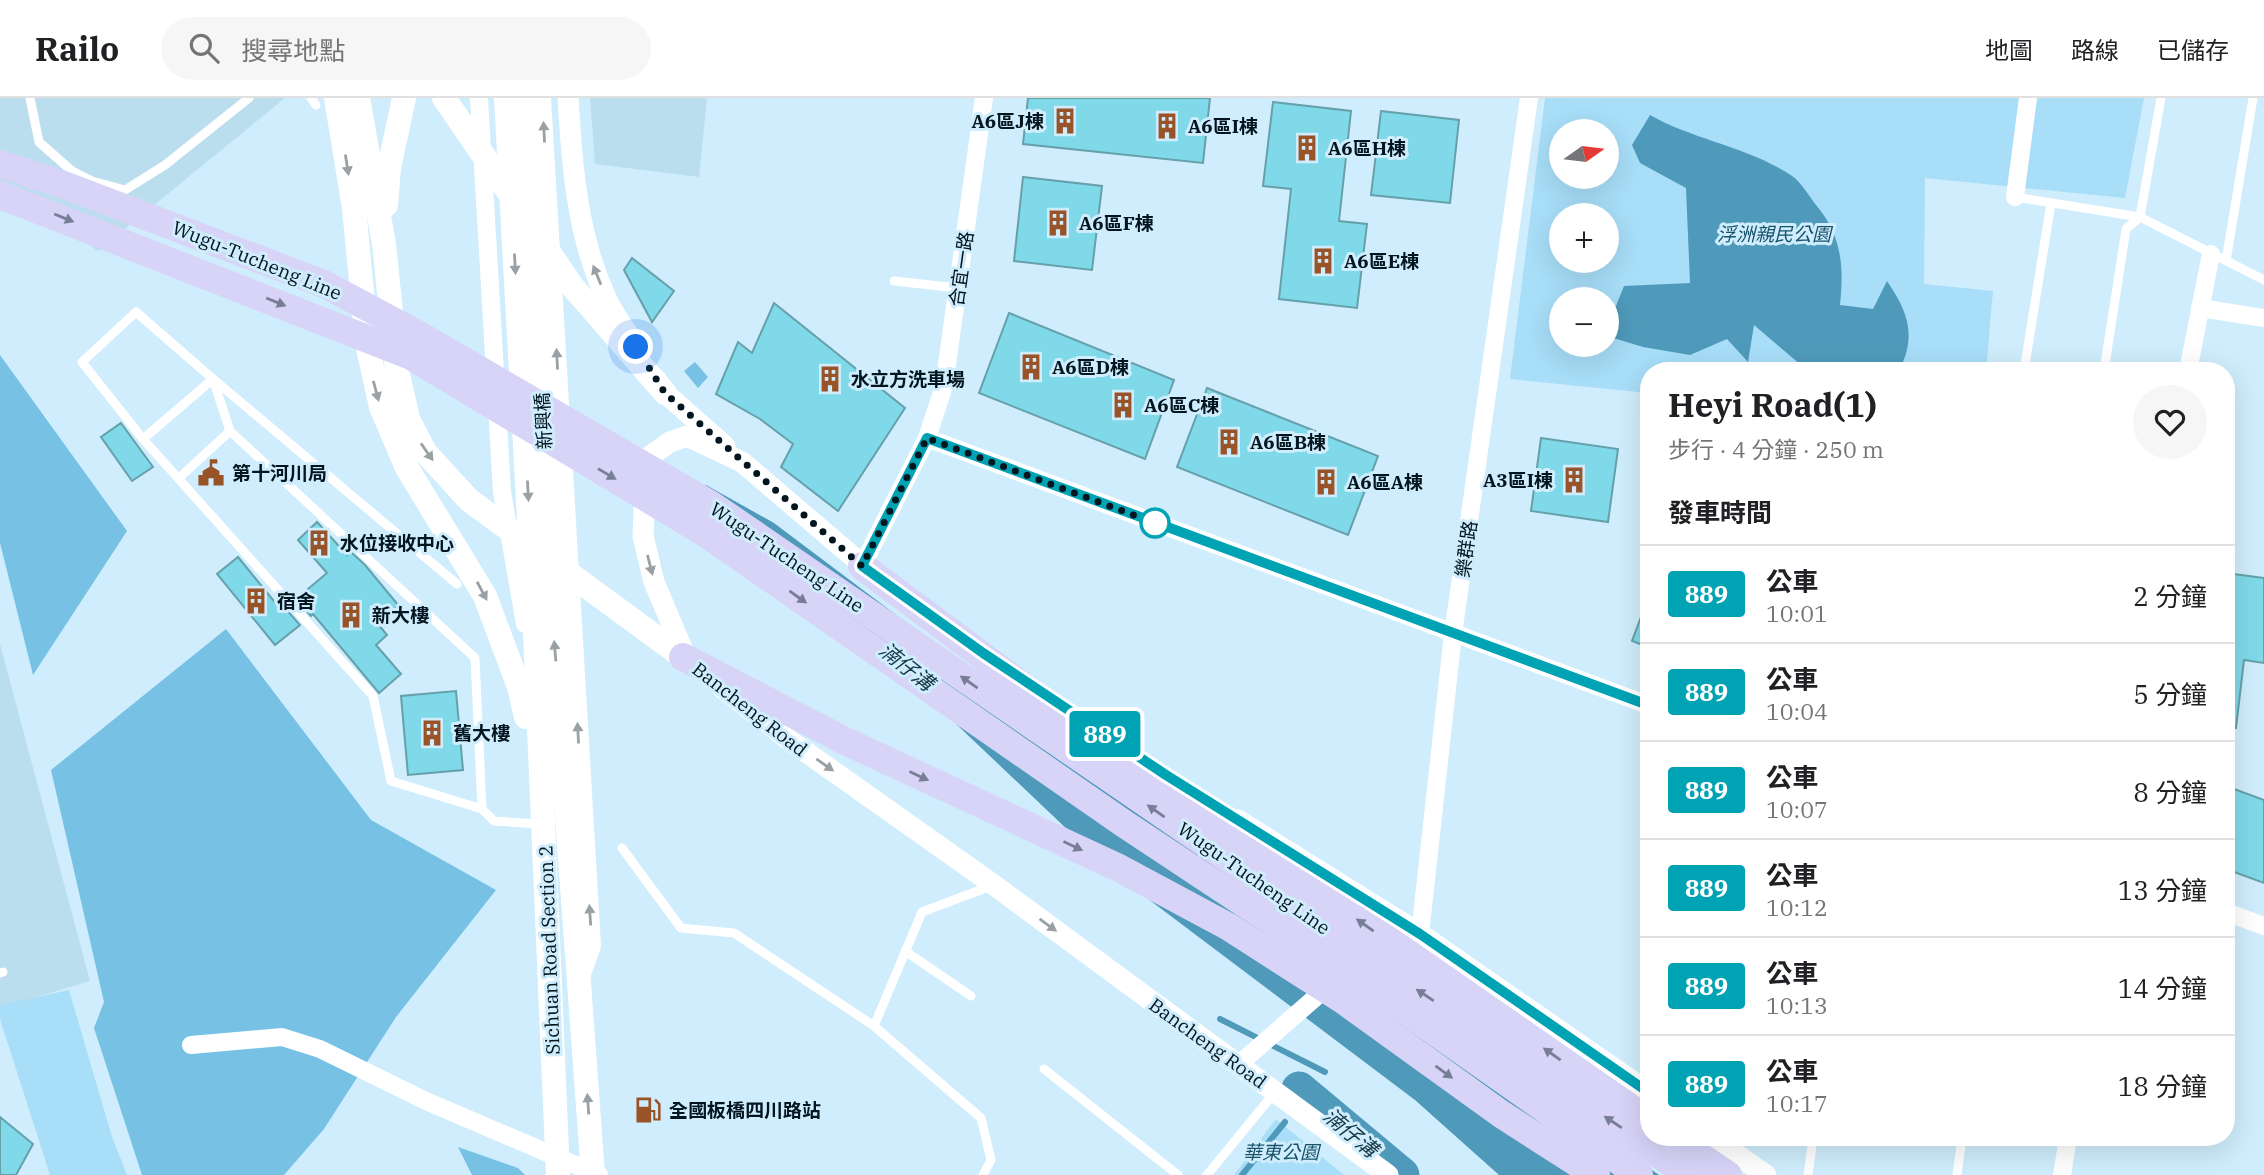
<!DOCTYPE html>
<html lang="zh-TW">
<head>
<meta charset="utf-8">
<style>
	:root { --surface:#fff; --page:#f6f6f6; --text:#202124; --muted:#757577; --line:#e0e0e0 }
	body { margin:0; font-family:"IBM Plex Serif","Noto Sans TC",serif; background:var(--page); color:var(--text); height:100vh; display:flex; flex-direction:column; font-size:26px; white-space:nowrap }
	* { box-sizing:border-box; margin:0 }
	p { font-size:23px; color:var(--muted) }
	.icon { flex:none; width:38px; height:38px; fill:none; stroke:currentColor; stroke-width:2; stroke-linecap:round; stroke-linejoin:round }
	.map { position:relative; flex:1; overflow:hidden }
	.details { position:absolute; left:1640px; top:264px; width:595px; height:784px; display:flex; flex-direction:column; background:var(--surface); border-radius:28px; box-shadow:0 7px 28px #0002 }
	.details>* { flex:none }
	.badge { padding:0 14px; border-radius:5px; font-size:24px; line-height:46px }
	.needle { width:46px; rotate:76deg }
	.fabs { position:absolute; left:1549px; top:21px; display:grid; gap:14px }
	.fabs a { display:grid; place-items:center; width:70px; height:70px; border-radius:50%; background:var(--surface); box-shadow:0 7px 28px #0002; font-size:35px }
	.you { position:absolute; width:35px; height:35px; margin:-18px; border:5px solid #fff; border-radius:50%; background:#1a73e8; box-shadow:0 0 0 10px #1a73e833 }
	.map>.badge { position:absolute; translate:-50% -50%; box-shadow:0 0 0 4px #fff }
	h2 { padding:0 28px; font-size:26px; line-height:63px }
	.round { display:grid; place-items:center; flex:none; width:74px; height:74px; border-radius:37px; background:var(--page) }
	.summary { display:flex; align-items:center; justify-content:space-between; height:119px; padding:0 28px }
	h1 { font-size:33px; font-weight:800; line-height:52px }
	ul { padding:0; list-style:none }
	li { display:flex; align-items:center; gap:21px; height:98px; padding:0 28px; border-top:2px solid var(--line) }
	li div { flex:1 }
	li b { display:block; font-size:26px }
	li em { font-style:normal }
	li .badge { min-width:77px; font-weight:700; text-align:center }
	header { display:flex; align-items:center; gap:42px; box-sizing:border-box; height:98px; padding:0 35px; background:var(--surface); border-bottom:2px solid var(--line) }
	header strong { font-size:33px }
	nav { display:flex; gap:38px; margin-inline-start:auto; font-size:24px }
	.search { width:490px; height:63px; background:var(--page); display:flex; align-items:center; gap:18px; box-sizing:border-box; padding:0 24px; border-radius:38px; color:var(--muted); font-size:26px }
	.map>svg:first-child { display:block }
	.built { fill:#bbdeee }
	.green { fill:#a8def8; fill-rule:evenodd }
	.forest { fill:#77c2e4 }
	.water { fill:#4f9abb }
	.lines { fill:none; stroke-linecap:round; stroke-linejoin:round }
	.stream { stroke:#4f9abb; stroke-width:6 }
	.river { stroke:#4f9abb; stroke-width:35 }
	.building { fill:#7fd9e9; stroke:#65a0ab; stroke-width:2 }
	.service { stroke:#fff; stroke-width:9 }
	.minor { stroke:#fff; stroke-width:18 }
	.tertiary { stroke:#fff; stroke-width:21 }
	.secondary { stroke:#fff; stroke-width:24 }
	.trunk { stroke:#d7d4f8; stroke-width:28 }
	.oneway { fill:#9aa1a5 }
	.oneway2 { fill:#787e96 }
	.line-casing { stroke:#fff; stroke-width:16 }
	.line { stroke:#00a3b4; stroke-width:10 }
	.walk { stroke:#03151e; stroke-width:7; stroke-dasharray:0 12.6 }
	.stop-dot { fill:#fff; stroke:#00a3b4; stroke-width:3.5 }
	.labels { text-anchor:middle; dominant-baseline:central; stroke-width:6; stroke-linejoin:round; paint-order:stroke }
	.poi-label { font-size:19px; font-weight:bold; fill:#03151e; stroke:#cfedfc; text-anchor:start }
	.park-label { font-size:19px; font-style:italic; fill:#16526a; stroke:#cfedfc }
	.street-label { font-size:19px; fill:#03151e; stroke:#cfedfc }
	.water-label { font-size:21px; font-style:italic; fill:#153746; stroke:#cfedfc }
</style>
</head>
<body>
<header>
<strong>Railo</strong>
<div class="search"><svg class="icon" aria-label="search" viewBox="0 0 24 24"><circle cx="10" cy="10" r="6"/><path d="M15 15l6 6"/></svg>搜尋地點</div>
<nav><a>地圖</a><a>路線</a><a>已儲存</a></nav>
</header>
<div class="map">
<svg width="2264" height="1077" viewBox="0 0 2264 1077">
	<rect width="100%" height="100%" fill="#cfedfc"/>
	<g class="built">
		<path d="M0 0H285L98 153 0 87Z"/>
		<path d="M590 0H707L699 79 595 66Z"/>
		<path d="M0 546 90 883 0 910Z"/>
	</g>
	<g class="green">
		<path d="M1545 0H2144L2125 100 1925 80 1924 186 1993 193 1986 273H1648V295L1510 281ZM1561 33H1606V79H1561ZM1561 117H1606V163H1561ZM1561 201H1606V247H1561Z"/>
		<path d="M69 892 112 1039 127 1077H50L0 921V907Z"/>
		<path d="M1276 1021 1344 1077H1234Z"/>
	</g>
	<g class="forest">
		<path d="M0 257 127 433 33 577 0 445Z"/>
		<path d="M695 264 708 279 698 290 684 273Z"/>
		<path d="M226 531 371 722 496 792 396 919 324 1031 284 1077H142L94 930 104 904 51 672Z"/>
		<path d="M458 1049 518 1070 525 1077H472Z"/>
	</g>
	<g class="water">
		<path d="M1650 17C1694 42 1749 49 1792 78 1801 84 1809 98 1816 107 1842 138 1844 168 1840 207L1873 211 1887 183C1908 214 1917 237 1899 273H1808L1754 227 1748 264 1727 241 1690 257 1643 249 1607 238V230L1624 188 1690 185 1686 90 1640 65 1632 47Z"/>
		<path d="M683 386 706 387 774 425 1135 697 1659 1077H1499L1415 1002 1111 773 934 605Z"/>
	</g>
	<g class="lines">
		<g class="stream">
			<path d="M1220 921 1325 974"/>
			<path d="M1242 1077 1285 1024"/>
		</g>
		<path class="river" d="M1299 991 1402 1077"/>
	</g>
	<g class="building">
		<path d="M1028 0H1210L1203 65 1023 46Z"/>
		<path d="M1273 4 1351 13 1339 123 1367 126 1357 210 1279 201 1291 91 1263 88Z"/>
		<path d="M1381 13 1459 22 1450 105 1371 97Z"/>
		<path d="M1023 79 1102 88 1092 172 1014 163Z"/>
		<path d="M632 160 674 193 652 224 624 172Z"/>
		<path d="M774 205 905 310 838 413 781 369 793 346 760 321 716 296 738 244 752 255Z"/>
		<path d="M1009 215 1174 282 1145 361 979 295Z"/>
		<path d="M1207 290 1378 358 1348 437 1177 369Z"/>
		<path d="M121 325 153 369 132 383 101 339Z"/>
		<path d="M1541 340 1618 351 1608 424 1531 413Z"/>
		<path d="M317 424 347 457 351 454 365 467 399 508 378 526 387 537 376 547 401 576 379 595 313 516 311 518 296 501 327 475 298 442Z"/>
		<path d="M238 459 282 513 285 510 300 527 275 547 217 476Z"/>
		<path d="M2226 475 2264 480V565L2244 562 2236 630H2226Z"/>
		<path d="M1647 503H1648V549L1632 543Z"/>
		<path d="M456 593 463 672 408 677 401 598Z"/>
		<path d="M2226 688 2264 702V785L2226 771Z"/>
		<path d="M0 1019 33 1046 16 1077H0Z"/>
	</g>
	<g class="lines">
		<g class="service">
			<path d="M30 0 39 44 72 73 92 83 125 92 165 67 249 0"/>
			<path d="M311 0 316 7"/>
			<path d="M2015 99 2140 119 2264 182"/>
			<path d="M2226 163 2253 0"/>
			<path d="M894 183 958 190"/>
			<path d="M2024 273 2051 105"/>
			<path d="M2104 273 2126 131 2140 119 2161 0"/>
			<path d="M143 341 82 264 136 214 213 281 230 333 475 560 482 711 494 723 540 726"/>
			<path d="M179 380 230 333"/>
			<path d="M457 486 213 281 143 341 373 598 391 683 482 711"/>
			<path d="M622 750 681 830 734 835 874 928 981 1020 991 1062 983 1077"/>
			<path d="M905 853 971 898"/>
			<path d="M0 875 3 874"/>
			<path d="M874 928 922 814 991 788"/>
			<path d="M1044 971 1178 1077"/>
			<path d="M1207 1077 1275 994"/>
			<path d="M1808 1077 1813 1040"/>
			<path d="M1957 1077 1962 1040"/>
		</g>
		<g class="minor">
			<path d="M479 0 502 394 525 526"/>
			<path d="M542 0 592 848 582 876"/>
			<path d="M2015 99 2028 0"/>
			<path d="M2200 210 2264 220"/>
			<path d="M2188 273 2211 156"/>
			<path d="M927 340 1648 607"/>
			<path d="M862 468 927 340 944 288 984 0"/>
			<path d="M2226 814 2264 828"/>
			<path d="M1410 840 1420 836 1453 536 1529 0"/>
			<path d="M191 947 282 939 320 951 426 1003 599 1077"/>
			<path d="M1238 967 1332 885"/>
			<path d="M2062 1077 2068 1040"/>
		</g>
		<g class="tertiary">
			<path d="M568 0C572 69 577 136 606 200 614 217 627 234 637 250"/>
			<path d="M656 281 665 295 725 348"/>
			<path d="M687 562 654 484 643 438 646 361 670 344 687 338 742 364 872 475"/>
			<path d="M720 588 789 642 994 787 1388 1077"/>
			<path d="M1238 722 1420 836 1648 994"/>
			<path d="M1713 1040 1766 1077"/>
		</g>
		<g class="secondary">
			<path d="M336 0 354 110 367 246 381 309 407 370 485 498 519 589 526 619"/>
			<path d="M358 0 384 146 397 272 408 321 425 354 469 402 683 559"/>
			<path d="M444 0 512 99"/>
			<path d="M506 0 534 513 558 1077"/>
			<path d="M525 0 554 541 593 1077"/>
			<path d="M386 107 389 70 404 0"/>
			<path d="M532 129 572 188 665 295"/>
		</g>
		<g class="trunk">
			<path d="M0 66 64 87 324 186 421 238 710 406 1689 1077"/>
			<path d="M0 97 411 258 705 435 1123 725 1387 900 1639 1077"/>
			<path d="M862 468 1028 592 1648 1022"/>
			<path d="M683 559 845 643 1119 770 1229 829 1343 902 1501 1016 1596 1077"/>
			<path d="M1673 1040 1728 1077"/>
		</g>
	</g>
	<defs><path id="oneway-solid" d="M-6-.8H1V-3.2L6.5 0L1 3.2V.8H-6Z" transform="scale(1.75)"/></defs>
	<g class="oneway">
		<use href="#oneway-solid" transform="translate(544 34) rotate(-93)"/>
		<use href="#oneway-solid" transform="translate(347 67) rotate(81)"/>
		<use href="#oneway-solid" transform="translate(515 166) rotate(87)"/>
		<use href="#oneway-solid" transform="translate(597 177) rotate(-112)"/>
		<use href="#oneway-solid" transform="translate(557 261) rotate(-93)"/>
		<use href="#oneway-solid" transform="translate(376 293) rotate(75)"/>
		<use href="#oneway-solid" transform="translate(427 354) rotate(55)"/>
		<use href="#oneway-solid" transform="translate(528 393) rotate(87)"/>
		<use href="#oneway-solid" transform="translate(650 467) rotate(76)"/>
		<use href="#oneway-solid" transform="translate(482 493) rotate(62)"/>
		<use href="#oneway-solid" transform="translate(555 553) rotate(-95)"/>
		<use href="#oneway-solid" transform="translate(578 635) rotate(-93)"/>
		<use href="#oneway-solid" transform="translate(825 667) rotate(35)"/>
		<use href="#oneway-solid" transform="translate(590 817) rotate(-94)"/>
		<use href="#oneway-solid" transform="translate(1048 827) rotate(36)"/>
		<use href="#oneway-solid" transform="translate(588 1006) rotate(-94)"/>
	</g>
	<g class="oneway2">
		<use href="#oneway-solid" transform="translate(64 120) rotate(22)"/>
		<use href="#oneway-solid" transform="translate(276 204) rotate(22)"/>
		<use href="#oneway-solid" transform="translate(607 376) rotate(31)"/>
		<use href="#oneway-solid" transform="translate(798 499) rotate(35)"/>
		<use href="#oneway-solid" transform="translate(969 584) rotate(-145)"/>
		<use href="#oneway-solid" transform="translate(919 678) rotate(25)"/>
		<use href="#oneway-solid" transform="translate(1156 713) rotate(-145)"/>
		<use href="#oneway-solid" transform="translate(1073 748) rotate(25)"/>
		<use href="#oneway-solid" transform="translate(1365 827) rotate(-145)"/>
		<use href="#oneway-solid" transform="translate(1425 897) rotate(-146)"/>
		<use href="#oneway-solid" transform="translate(1552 956) rotate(-145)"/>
		<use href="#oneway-solid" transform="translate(1444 974) rotate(36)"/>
		<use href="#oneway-solid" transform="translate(1613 1024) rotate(-146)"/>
	</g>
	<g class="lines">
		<g class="line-casing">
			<path id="line" d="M1648 607 927 340 862 468 983 555 1166 677 1420 836 1648 994"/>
		</g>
		<use href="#line" class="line"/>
		<path class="walk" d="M636 249 665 295 862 468 927 340 1155 425"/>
	</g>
	<defs>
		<g id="building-bare" transform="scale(2.1)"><path d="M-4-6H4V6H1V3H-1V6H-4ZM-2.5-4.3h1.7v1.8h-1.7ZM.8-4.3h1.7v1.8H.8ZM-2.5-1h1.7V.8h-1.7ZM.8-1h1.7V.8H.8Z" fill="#995329" stroke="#cfedfc" stroke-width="2.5" paint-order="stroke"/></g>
		<g id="civic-bare" transform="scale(2.1)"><path d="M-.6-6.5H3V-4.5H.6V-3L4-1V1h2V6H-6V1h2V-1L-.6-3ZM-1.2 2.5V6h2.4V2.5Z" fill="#995329" stroke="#cfedfc" stroke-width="2.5" paint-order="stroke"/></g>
		<g id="fuel-bare" transform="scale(2.1)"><path d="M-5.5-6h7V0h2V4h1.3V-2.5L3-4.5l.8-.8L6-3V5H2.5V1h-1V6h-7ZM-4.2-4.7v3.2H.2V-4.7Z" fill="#995329" stroke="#cfedfc" stroke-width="2.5" paint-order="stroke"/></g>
	</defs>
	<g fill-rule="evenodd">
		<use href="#building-bare" x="1065" y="23"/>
		<use href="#building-bare" x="1167" y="28"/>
		<use href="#building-bare" x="1307" y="50"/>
		<use href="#building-bare" x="1058" y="125"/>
		<use href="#building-bare" x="1323" y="163"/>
		<use href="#building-bare" x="1031" y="269"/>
		<use href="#building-bare" x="830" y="281"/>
		<use href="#building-bare" x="1123" y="307"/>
		<use href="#building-bare" x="1229" y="344"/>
		<use href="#civic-bare" x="211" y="375"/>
		<use href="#building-bare" x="1574" y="382"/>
		<use href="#building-bare" x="1326" y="384"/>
		<use href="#building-bare" x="319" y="445"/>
		<use href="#building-bare" x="256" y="503"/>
		<use href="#building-bare" x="351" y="517"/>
		<use href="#building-bare" x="432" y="635"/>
		<use href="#fuel-bare" x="648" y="1012"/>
	</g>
	<circle class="stop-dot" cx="1155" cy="425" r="14"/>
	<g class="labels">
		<g class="poi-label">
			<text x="1044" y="23" text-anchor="end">A6區J棟</text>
			<text x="1188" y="28">A6區I棟</text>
			<text x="1328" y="50">A6區H棟</text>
			<text x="1079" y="125">A6區F棟</text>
			<text x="1344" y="163">A6區E棟</text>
			<text x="1052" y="269">A6區D棟</text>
			<text x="851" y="281">水立方洗車場</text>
			<text x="1144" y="307">A6區C棟</text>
			<text x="1250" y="344">A6區B棟</text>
			<text x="232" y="375">第十河川局</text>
			<text x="1553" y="382" text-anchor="end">A3區I棟</text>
			<text x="1347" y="384">A6區A棟</text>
			<text x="340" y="445">水位接收中心</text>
			<text x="277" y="503">宿舍</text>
			<text x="372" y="517">新大樓</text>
			<text x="453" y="635">舊大樓</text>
			<text x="669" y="1012">全國板橋四川路站</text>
		</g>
		<g class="park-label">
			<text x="1774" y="136">浮洲親民公園</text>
			<text x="1281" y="1054">華東公園</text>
		</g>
		<g class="street-label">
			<text transform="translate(257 162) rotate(22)">Wugu-Tucheng Line</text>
			<text transform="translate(961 171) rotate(-82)">合宜一路</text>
			<text transform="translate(543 323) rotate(-93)">新興橋</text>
			<text transform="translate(1466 451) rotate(-82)">樂群路</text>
			<text transform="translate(787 459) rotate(34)">Wugu-Tucheng Line</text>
			<text transform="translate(750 611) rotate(38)">Bancheng Road</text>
			<text transform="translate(1254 780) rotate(35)">Wugu-Tucheng Line</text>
			<text transform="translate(549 852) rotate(-92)">Sichuan Road Section 2</text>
			<text transform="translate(1208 945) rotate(36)">Bancheng Road</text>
		</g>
		<g class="water-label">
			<text transform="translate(907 568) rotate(39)">湳仔溝</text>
			<text transform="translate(1351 1034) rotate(40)">湳仔溝</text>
		</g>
	</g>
</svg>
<div class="fabs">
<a><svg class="needle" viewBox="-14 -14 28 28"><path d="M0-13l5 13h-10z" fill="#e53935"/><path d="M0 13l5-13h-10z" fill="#757577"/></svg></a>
<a>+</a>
<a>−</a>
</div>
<div class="you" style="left:636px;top:249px"></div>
<b class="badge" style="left:1105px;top:636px;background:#00a3b4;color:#fff">889</b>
<section class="details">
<div class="summary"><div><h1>Heyi Road(1)</h1><p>步行 · 4 分鐘 · 250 m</p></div><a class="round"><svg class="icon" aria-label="heart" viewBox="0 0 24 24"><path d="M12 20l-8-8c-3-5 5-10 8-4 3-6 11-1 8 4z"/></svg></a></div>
<h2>發車時間</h2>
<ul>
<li><span class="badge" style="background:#00a3b4;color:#fff">889</span><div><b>公車</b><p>10:01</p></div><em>2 分鐘</em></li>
<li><span class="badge" style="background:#00a3b4;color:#fff">889</span><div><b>公車</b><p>10:04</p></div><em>5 分鐘</em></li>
<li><span class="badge" style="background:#00a3b4;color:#fff">889</span><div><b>公車</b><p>10:07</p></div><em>8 分鐘</em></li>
<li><span class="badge" style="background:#00a3b4;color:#fff">889</span><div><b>公車</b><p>10:12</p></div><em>13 分鐘</em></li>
<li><span class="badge" style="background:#00a3b4;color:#fff">889</span><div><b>公車</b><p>10:13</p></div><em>14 分鐘</em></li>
<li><span class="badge" style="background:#00a3b4;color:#fff">889</span><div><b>公車</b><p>10:17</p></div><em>18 分鐘</em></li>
</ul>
</section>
</div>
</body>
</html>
